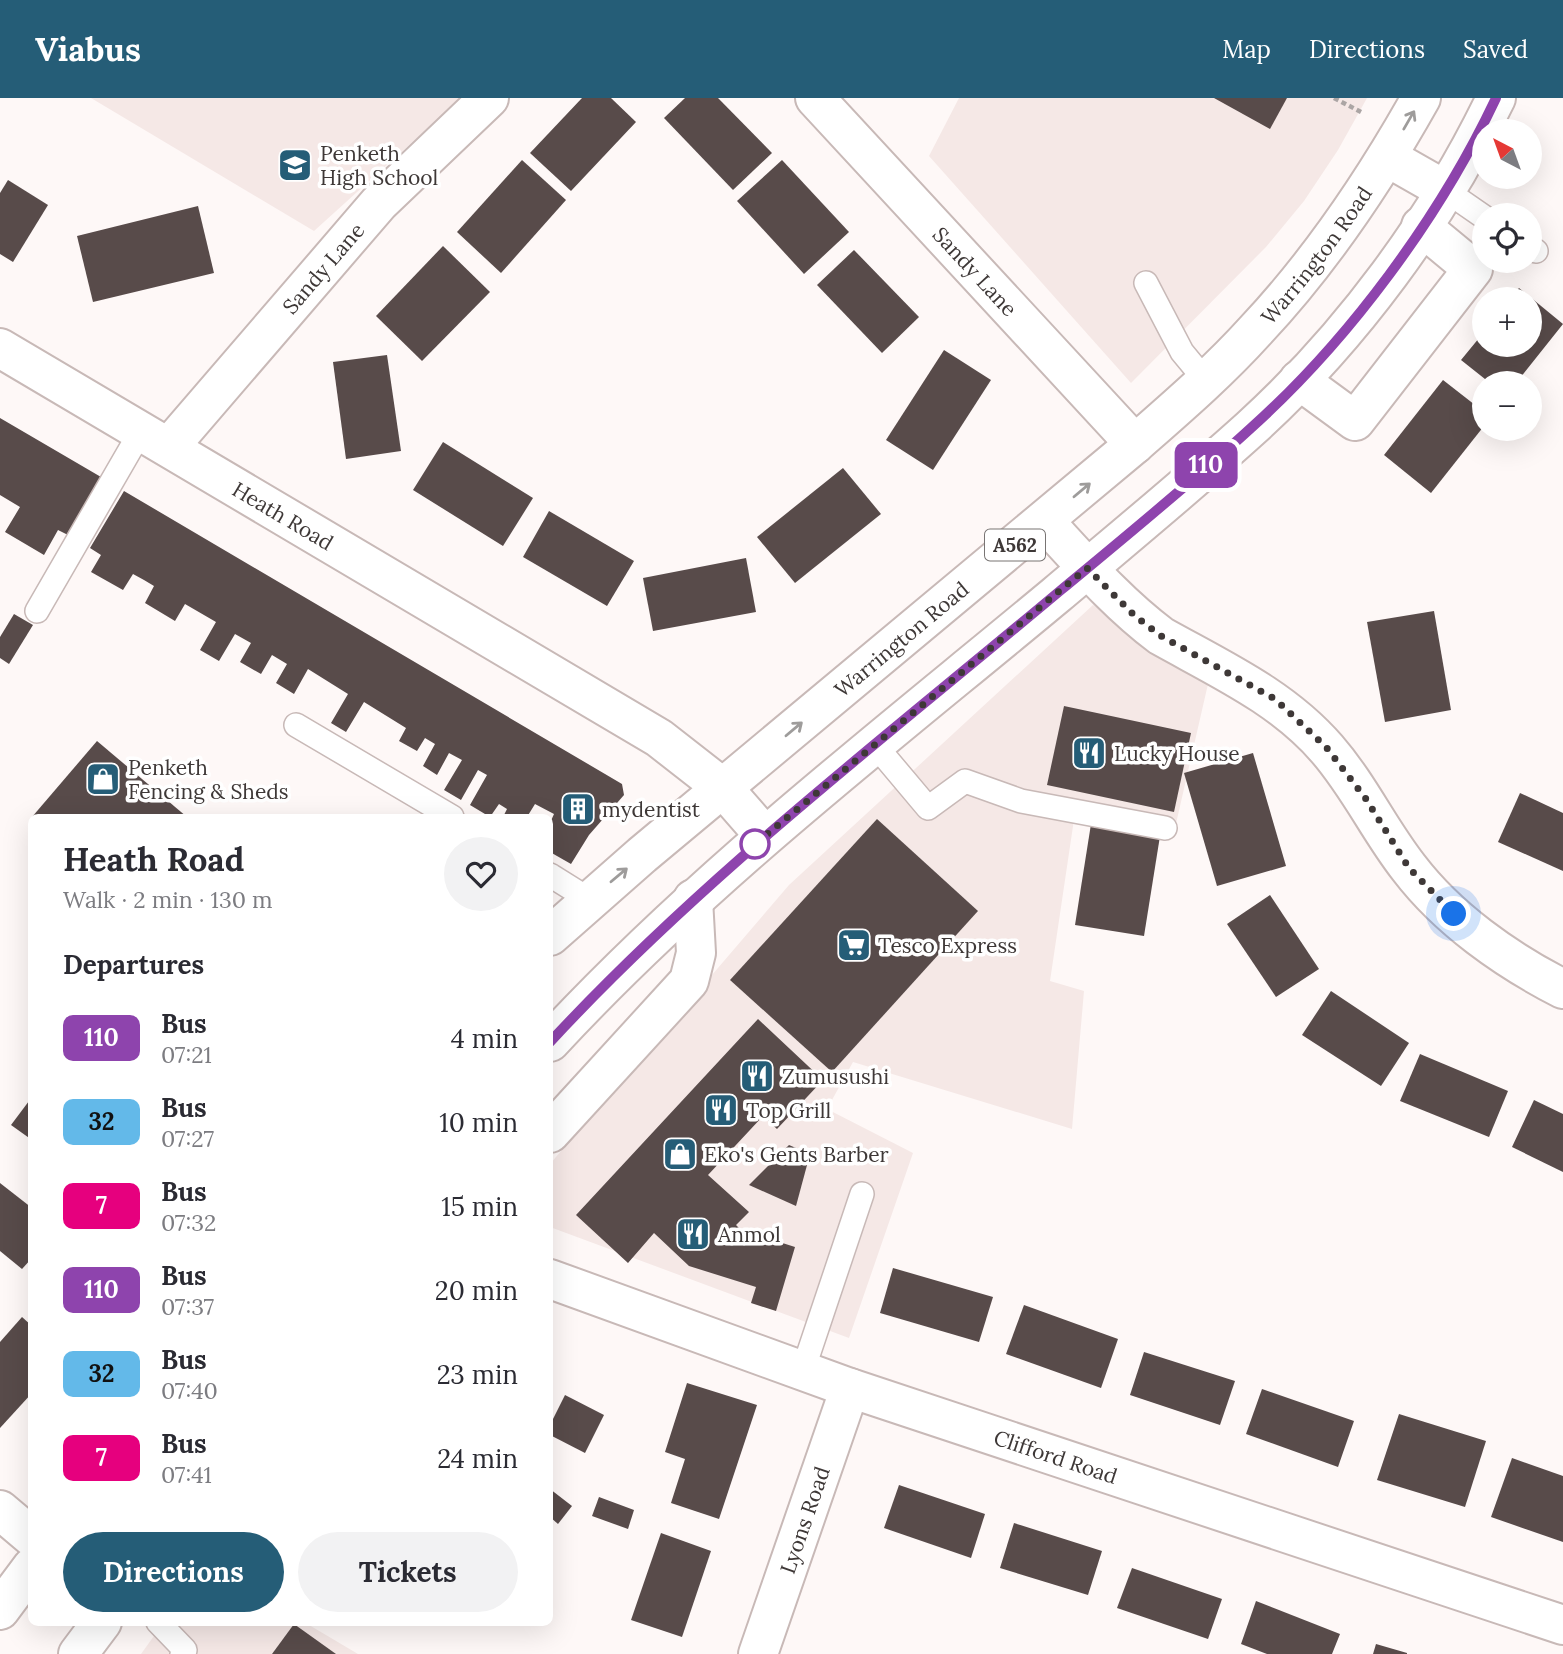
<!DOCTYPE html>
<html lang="en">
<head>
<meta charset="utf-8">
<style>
	:root { --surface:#fff; --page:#f2f2f3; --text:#2b2b33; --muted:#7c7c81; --accent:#255d77 }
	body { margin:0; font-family:Lora,serif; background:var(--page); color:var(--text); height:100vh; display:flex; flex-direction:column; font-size:26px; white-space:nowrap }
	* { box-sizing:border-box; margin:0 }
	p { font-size:23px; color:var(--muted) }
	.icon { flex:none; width:38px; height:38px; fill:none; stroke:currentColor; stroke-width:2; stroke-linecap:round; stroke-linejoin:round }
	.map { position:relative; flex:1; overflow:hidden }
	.drawer { position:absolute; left:28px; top:716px; width:525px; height:812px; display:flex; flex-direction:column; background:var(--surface); border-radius:10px; box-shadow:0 7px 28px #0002 }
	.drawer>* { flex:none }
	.badge { padding:0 14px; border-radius:10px; font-size:24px; line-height:46px }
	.needle { width:46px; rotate:319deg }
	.controls { position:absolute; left:1472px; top:21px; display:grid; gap:14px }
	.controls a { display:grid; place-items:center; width:70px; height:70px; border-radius:50%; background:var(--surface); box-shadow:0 7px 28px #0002; font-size:35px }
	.you { position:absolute; width:35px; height:35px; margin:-18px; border:5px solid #fff; border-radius:50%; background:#1a73e8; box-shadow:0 0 0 10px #1a73e833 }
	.map>.badge { position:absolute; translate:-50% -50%; box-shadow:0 0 0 4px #fff }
	h2 { padding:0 35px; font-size:26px; line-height:63px }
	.round { display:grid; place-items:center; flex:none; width:74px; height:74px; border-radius:37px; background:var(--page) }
	.headline { display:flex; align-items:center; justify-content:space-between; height:119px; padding:0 35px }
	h1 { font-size:33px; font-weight:700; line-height:52px }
	.action { display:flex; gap:14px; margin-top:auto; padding:14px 35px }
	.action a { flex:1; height:80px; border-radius:42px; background:var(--accent); color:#fff; font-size:28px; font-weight:700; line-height:80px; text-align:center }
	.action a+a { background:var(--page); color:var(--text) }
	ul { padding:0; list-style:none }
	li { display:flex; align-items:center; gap:21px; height:84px; padding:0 35px }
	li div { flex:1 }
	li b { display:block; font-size:26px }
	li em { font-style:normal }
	li .badge { min-width:77px; font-weight:700; text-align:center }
	header { display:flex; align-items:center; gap:42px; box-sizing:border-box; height:98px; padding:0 35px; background:var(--accent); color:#fff }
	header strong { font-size:33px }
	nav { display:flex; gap:38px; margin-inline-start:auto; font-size:24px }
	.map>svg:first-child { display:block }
	.built { fill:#f5e8e6 }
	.building { fill:#584b4a }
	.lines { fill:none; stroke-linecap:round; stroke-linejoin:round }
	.lane-casing { stroke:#c8b9b7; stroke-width:26 }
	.street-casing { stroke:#c8b9b7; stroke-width:42 }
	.secondary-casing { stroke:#c8b9b7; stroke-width:42 }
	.primary-casing { stroke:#c8b9b7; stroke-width:42 }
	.path { stroke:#aba5a4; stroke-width:4.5; stroke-dasharray:5 3.5; stroke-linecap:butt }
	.lane { stroke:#fff; stroke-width:23 }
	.street { stroke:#fff; stroke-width:38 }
	.secondary { stroke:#fff; stroke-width:38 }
	.primary { stroke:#fff; stroke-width:38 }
	.oneway { stroke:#9e9c9b }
	.line-casing { stroke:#fff; stroke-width:16 }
	.line { stroke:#8e44ad; stroke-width:10 }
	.walk { stroke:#3e3837; stroke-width:7; stroke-dasharray:0 12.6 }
	.stop-dot { fill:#fff; stroke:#8e44ad; stroke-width:3.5 }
	.labels { text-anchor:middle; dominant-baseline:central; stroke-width:7; stroke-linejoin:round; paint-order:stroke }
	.shield { fill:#fff; stroke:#787473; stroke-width:2 }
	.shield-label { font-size:19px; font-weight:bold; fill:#3e3837 }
	.poi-label { font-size:21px; fill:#3e3837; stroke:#fff; text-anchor:start }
	.street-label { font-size:21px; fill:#3e3837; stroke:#fff }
</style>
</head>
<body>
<header>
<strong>Viabus</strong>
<nav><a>Map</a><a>Directions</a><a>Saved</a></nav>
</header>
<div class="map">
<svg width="1563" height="1556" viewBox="0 0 1563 1556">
	<rect width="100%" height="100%" fill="#fef8f7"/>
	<g class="built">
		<path d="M91 0H461L314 133Z"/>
		<path d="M959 0H1367L1338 52 1304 103 1266 149 1131 285 929 58Z"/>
		<path d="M1093 507 1208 586 1175 730 1076 708 1050 883 1084 893 1072 1031 853 964 827 1011 913 1055 849 1240 550 1129V1066L789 787Z"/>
		<path d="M164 1524H304L358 1556H141Z"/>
	</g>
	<g class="building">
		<path d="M582 0H611L636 24 571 93 530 55Z"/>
		<path d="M685 0H718L772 55 733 92 664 20Z"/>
		<path d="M1214 0H1287L1270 31Z"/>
		<path d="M522 62 566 102 501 175 457 134Z"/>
		<path d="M782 62 849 134 804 176 737 103Z"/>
		<path d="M8 82 48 107 13 164 0 156V95Z"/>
		<path d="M198 108 214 175 93 204 77 138Z"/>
		<path d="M443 148 490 194 422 263 376 218Z"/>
		<path d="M854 152 919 219 882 255 817 187Z"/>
		<path d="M1519 190 1563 226 1516 285H1490L1461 262 1484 234V247H1530V201H1510Z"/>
		<path d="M944 252 991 282 933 372 886 342Z"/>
		<path d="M387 257 401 353 346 361 333 264Z"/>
		<path d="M1443 282 1484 314V328L1431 395 1384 357Z"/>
		<path d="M0 320 101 379 68 437 58 432 44 457 5 434 20 409 0 397Z"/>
		<path d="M443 344 533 400 503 448 413 392Z"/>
		<path d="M843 370 881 416 795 485 757 439Z"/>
		<path d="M124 393 622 686 624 697 589 737 571 766 550 754V725L554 716 535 706 527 719H503L507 711 499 706 490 719 470 707 487 677 478 672 461 702 444 692 462 662 449 655 437 677 423 668 435 646 425 640 417 653 399 643 406 630 364 604 346 634 331 625 348 596 308 571 294 596 276 585 287 566 272 557 261 576 240 564 251 545 235 536 219 563 200 552 216 524 185 506 175 523 145 505 154 488 144 482 133 476 123 492 91 474 101 457 90 450Z"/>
		<path d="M549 413 634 463 607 508 523 459Z"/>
		<path d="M746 460 756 514 653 533 643 480Z"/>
		<path d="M1434 513 1451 612 1385 624 1367 524Z"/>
		<path d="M14 516 33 527 9 566 0 560V539Z"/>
		<path d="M1064 608 1191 635 1174 714 1047 687Z"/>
		<path d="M97 643 187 719H32Z"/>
		<path d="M1253 655 1286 768 1217 788 1184 675Z"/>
		<path d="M1520 695 1563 715V773L1498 744Z"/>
		<path d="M877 721 978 813 832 974 730 882Z"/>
		<path d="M1091 726 1160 738 1144 838 1075 827Z"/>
		<path d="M1270 797 1319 871 1276 899 1227 826Z"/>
		<path d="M1331 893 1409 945 1381 988 1302 937Z"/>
		<path d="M758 921 823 982 777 1031 763 1018 708 1077 749 1114 736 1127 741 1132 795 1149 776 1213 751 1205 756 1189 689 1168 654 1135 628 1165 576 1117Z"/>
		<path d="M1420 956 1508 993 1489 1039 1400 1003Z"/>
		<path d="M32 999V1042L11 1027Z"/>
		<path d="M1534 1002 1563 1016V1074L1512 1049Z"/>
		<path d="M789 1047 810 1056 796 1108 749 1087Z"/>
		<path d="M0 1085 32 1110V1160L22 1171 0 1153Z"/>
		<path d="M893 1170 993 1199 979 1244 880 1215Z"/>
		<path d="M1024 1207 1118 1241 1101 1290 1006 1256Z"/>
		<path d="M22 1219 32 1228V1295L0 1330V1244Z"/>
		<path d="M1144 1254 1235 1283 1220 1327 1130 1297Z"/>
		<path d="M687 1285 757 1307 719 1421 671 1405 685 1361 665 1354Z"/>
		<path d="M1262 1291 1354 1323 1338 1369 1246 1336Z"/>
		<path d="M565 1297 604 1317 585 1355 550 1337V1327Z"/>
		<path d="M1399 1316 1486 1343 1465 1409 1377 1382Z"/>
		<path d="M1512 1360 1563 1378V1444L1491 1419Z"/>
		<path d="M899 1387 985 1416 971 1460 884 1430Z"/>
		<path d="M550 1391 572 1408 558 1426 550 1419Z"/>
		<path d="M599 1399 634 1412 628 1431 592 1418Z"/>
		<path d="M1014 1425 1102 1453 1088 1497 1000 1470Z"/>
		<path d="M661 1435 711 1453 682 1539 631 1522Z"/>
		<path d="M1132 1470 1222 1501 1208 1541 1117 1510Z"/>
		<path d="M1256 1503 1340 1536 1332 1556H1267L1241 1546Z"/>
		<path d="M294 1526 336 1556H272Z"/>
		<path d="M1376 1546 1407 1555V1556H1373Z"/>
	</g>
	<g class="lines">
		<g class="lane-casing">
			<g id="lane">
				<path d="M1445 92 1484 119"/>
				<path d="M1530 149 1536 153"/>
				<path d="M1146 185 1182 254 1206 283"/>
				<path d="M37 513 141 333"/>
				<path d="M296 627 452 719"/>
				<path d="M875 647 928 710 965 683 1021 703 1165 730"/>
				<path d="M550 777 590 802"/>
				<path d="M803 1272 862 1096"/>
				<path d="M158 1524 185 1552 182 1556"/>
			</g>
		</g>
		<g class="street-casing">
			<g id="street">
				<path id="s1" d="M815 0 1135 346"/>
				<path d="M1299 282 1355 323 1473 171 1421 128"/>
				<path id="s2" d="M169 349 379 105 489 0"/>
				<path d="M1044 423C1082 464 1117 505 1161 538 1220 571 1282 599 1327 651 1360 689 1379 732 1409 770 1448 821 1506 862 1563 891"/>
				<path d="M550 1035 689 883 696 855 693 801"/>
				<path id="s3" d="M550 1181 850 1290 1563 1527"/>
				<path d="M0 1412 32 1439"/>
				<path id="s4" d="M758 1556 850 1290"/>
			</g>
		</g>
		<g class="secondary-casing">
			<g id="secondary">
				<path id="s5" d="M0 250 659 640 723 690 764 737"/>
			</g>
		</g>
		<g class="primary-casing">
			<g id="primary">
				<path d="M1387 59 1445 92"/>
				<path id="s6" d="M550 838 642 757 1135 346C1176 310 1218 274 1255 233 1320 164 1375 82 1421 0"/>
				<path d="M550 944C703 779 883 641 1056 497 1121 442 1188 387 1251 330 1351 239 1438 121 1496 0"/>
				<path d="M0 1512 32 1469"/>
				<path d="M78 1556 102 1524"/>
			</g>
		</g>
		<path class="path" d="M1334 0 1361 14"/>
		<use href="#lane" class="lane"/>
		<use href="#street" class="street"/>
		<use href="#secondary" class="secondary"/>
		<use href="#primary" class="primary"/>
	</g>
	<defs><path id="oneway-shaft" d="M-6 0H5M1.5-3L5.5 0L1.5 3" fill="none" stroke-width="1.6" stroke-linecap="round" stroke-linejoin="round" transform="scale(1.75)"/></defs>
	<g class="oneway">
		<use href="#oneway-shaft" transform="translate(1409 22) rotate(-60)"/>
		<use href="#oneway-shaft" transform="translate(1082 392) rotate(-40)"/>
		<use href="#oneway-shaft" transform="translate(794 631) rotate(-40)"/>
		<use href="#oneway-shaft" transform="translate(619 777) rotate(-40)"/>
	</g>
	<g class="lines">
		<g class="line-casing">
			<path id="line" d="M550 944C705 777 886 639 1061 492 1125 439 1190 386 1251 330 1349 242 1440 119 1496 0"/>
		</g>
		<use href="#line" class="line"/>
		<path class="walk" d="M755 746 747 753 1087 470 1135 518 1161 538 1275 601 1326 649 1366 701 1409 770 1454 816"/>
	</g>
	<defs>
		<g id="school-square" transform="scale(1.75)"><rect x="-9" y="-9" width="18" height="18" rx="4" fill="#255d77" stroke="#fff"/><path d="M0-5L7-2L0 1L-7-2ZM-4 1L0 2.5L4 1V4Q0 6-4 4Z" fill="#fff"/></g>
		<g id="restaurant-square" transform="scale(1.75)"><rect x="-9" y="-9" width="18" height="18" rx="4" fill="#255d77" stroke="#fff"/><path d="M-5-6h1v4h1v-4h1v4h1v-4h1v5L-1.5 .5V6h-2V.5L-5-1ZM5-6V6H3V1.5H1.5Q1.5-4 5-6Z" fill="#fff"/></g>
		<g id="shop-square" transform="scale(1.75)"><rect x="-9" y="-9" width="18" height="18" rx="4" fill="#255d77" stroke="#fff"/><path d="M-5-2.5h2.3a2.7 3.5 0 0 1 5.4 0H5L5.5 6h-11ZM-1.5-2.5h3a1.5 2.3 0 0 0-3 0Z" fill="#fff"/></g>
		<g id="building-square" transform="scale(1.75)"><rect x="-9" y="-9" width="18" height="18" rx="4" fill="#255d77" stroke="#fff"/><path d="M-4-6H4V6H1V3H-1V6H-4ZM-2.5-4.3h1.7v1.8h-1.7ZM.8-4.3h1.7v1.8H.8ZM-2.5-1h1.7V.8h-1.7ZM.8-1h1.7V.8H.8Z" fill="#fff"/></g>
		<g id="supermarket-square" transform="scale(1.75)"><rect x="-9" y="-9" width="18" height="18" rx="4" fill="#255d77" stroke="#fff"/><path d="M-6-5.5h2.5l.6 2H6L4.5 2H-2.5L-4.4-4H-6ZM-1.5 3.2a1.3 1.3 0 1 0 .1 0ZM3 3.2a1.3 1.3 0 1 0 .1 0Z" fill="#fff"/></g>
	</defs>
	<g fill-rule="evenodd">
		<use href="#school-square" x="295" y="67"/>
		<use href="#restaurant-square" x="1089" y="655"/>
		<use href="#shop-square" x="103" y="681"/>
		<use href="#building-square" x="578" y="711"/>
		<use href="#supermarket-square" x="854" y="847"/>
		<use href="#restaurant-square" x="757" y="978"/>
		<use href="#restaurant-square" x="721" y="1012"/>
		<use href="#shop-square" x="680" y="1056"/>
		<use href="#restaurant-square" x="693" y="1136"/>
	</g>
	<circle class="stop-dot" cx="755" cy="746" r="14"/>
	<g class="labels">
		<rect class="shield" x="985" y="431.5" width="60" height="31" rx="5"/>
		<g class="shield-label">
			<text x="1015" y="447">A562</text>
		</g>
		<g class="poi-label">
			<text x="320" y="55">Penketh<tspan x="320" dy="24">High School</tspan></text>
			<text x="1114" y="655">Lucky House</text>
			<text x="128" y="669">Penketh<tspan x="128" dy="24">Fencing &amp; Sheds</tspan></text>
			<text x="602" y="711">mydentist</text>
			<text x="878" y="847">Tesco Express</text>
			<text x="782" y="978">Zumusushi</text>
			<text x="746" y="1012">Top Grill</text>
			<text x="704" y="1056">Eko's Gents Barber</text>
			<text x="718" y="1136">Anmol</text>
		</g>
		<g class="street-label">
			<text stroke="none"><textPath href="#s6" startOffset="1027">Warrington Road</textPath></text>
			<text stroke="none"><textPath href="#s2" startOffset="236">Sandy Lane</textPath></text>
			<text stroke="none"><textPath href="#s1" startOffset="236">Sandy Lane</textPath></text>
			<text stroke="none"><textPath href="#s5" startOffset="329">Heath Road</textPath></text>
			<text stroke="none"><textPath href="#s6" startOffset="460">Warrington Road</textPath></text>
			<text stroke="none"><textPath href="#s3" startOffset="536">Clifford Road</textPath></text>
			<text stroke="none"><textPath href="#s4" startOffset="142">Lyons Road</textPath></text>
		</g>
	</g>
</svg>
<div class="controls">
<a><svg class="needle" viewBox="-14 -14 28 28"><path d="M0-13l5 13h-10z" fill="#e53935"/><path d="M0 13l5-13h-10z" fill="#7c7c81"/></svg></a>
<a><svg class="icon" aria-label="locate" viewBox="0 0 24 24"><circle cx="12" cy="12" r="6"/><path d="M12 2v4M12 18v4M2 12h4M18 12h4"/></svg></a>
<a>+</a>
<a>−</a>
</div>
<div class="you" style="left:1454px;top:816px"></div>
<b class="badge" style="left:1206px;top:367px;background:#8e44ad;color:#fff">110</b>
<section class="drawer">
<div class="headline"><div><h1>Heath Road</h1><p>Walk · 2 min · 130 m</p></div><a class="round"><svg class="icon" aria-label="heart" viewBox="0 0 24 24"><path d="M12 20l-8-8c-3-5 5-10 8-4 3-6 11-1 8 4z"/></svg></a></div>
<h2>Departures</h2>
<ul>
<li><span class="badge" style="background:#8e44ad;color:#fff">110</span><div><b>Bus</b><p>07:21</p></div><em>4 min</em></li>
<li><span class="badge" style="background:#63b9e9;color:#111">32</span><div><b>Bus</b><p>07:27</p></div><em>10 min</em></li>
<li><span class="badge" style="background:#e6007e;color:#fff">7</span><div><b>Bus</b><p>07:32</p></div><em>15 min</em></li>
<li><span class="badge" style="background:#8e44ad;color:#fff">110</span><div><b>Bus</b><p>07:37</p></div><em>20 min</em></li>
<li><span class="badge" style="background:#63b9e9;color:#111">32</span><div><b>Bus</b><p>07:40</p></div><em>23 min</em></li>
<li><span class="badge" style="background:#e6007e;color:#fff">7</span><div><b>Bus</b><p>07:41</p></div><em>24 min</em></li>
</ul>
<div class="action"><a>Directions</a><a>Tickets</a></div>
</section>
</div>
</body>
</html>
